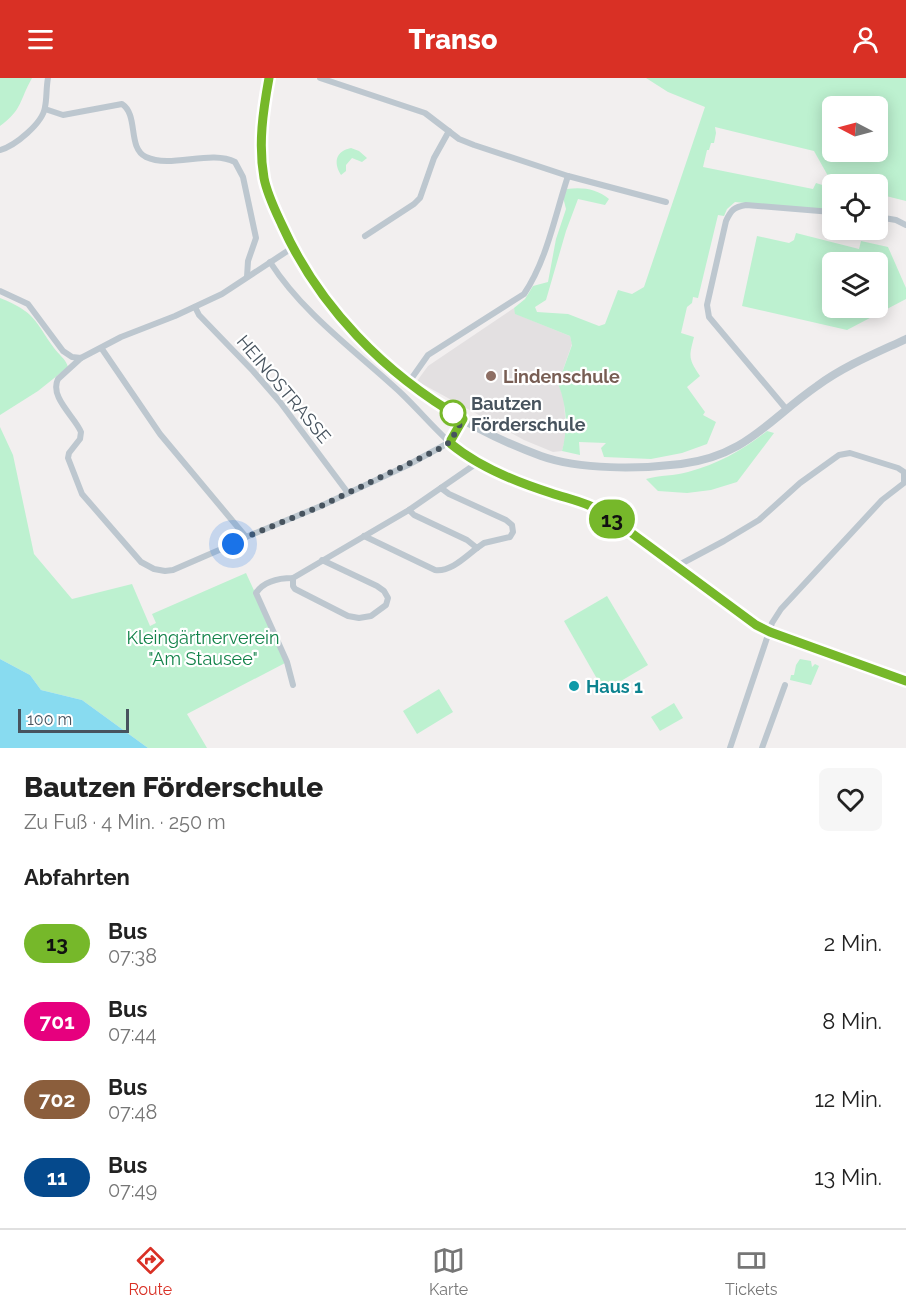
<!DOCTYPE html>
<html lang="de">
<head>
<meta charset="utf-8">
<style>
	:root { --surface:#fff; --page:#f6f6f6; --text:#222; --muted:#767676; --line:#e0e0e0; --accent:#d93025 }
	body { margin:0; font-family:Raleway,sans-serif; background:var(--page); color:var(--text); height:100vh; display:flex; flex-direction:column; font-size:22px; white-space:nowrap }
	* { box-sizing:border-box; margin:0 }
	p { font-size:20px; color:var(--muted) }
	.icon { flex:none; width:33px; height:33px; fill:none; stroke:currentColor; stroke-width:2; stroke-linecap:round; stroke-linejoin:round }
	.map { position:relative; height:670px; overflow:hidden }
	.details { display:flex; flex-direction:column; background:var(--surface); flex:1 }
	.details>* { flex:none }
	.badge { padding:0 12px; border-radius:20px; font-size:21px; line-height:39px }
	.needle { width:39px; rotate:276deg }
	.controls { position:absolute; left:822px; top:18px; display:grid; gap:12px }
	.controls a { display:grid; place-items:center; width:66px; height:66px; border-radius:9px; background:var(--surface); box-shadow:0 3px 15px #0003; font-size:30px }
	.scale { position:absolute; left:18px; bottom:15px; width:111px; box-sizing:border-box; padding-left:6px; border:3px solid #47535e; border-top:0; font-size:16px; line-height:21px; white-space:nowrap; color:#47535e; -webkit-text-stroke:4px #fff; paint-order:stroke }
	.you { position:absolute; width:30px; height:30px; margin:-15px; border:4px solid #fff; border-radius:50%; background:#1a73e8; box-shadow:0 0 0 9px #1a73e833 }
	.map>.badge { position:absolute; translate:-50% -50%; box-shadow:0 0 0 3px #fff }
	h2 { padding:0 24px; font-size:22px; line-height:54px }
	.round { display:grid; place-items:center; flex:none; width:63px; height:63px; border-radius:9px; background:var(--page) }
	.head { display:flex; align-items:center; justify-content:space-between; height:102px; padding:0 24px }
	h1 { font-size:28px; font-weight:800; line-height:45px }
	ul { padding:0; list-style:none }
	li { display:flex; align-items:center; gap:18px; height:78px; padding:0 24px }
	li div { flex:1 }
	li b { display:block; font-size:22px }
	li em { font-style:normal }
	li .badge { min-width:66px; font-weight:700; text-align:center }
	header { display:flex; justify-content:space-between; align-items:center; height:78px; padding:0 24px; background:var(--accent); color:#fff; font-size:27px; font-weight:800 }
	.tab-bar { display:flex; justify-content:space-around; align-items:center; height:84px; border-top:2px solid var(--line); background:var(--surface); font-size:16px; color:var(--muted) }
	.tab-bar a { display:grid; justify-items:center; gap:3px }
	.tab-bar .on { color:var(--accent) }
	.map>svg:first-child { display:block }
	.education { fill:#e3e0e1 }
	.green { fill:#bdf1d0; fill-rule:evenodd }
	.water { fill:#88dbf0 }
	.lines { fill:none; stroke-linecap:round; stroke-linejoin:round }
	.minor { stroke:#bdc7cf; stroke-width:6 }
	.tertiary { stroke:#bdc7cf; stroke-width:8 }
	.line-casing { stroke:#fff; stroke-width:14 }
	.line { stroke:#76b82a; stroke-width:9 }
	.walk { stroke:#47535e; stroke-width:6; stroke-dasharray:0 10.8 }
	.education-dot { fill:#8d6e63; stroke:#fff; stroke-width:2 }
	.stop-dot { fill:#fff; stroke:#76b82a; stroke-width:3 }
	.culture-dot { fill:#0f9aa8; stroke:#fff; stroke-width:2 }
	.labels { text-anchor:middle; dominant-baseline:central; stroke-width:4.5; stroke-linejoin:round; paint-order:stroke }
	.education-label { font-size:18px; font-weight:bold; fill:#785e54; stroke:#fff; text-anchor:start }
	.street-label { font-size:18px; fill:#47535e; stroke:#fff }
	.stop-label { font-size:18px; font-weight:bold; fill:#47535e; stroke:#fff; text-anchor:start }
	.park-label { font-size:18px; fill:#13834a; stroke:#fff }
	.culture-label { font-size:18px; font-weight:bold; fill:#0d838f; stroke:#fff; text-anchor:start }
</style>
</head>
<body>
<header><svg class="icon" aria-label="menu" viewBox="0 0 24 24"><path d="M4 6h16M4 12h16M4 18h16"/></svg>Transo<svg class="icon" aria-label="person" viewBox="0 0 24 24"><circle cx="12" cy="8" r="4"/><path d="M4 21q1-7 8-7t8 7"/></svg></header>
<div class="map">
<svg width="906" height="670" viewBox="0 0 906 670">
	<rect width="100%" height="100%" fill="#f2efef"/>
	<path class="education" d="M514 230 516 236 570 258 572 266 558 306 564 320 566 358 562 373 553 374 524 362 417 303 428 288Z"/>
	<g class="green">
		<path d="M0 0H32C19 23 23 31 0 48Z"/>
		<path d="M646 0H906V123L878 116V106L832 105 814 73 715 49 716 55 714 65H711L709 72H707L703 89 813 111 816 105 832 110V133L735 124 727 131 724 138 718 137 698 220 693 219 692 225 687 229 681 255 694 259C689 279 688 280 700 298L687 309 705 334 703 337 716 344 707 366 682 375 651 381 604 379 601 370 606 365 579 364 580 377 562 373C568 351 567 327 558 306L572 267 570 258 515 236 514 230 525 221 533 208 548 204 556 161 566 131 563 119 567 111C583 109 597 111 609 121L605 127 578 121 566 153 546 222 535 229 537 234 568 236 599 248 605 246 618 212 632 216 644 209 705 29 668 14ZM832 28H878V74H832Z"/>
		<path d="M351 70 359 73 367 80 362 84 352 80 346 87V93L341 97C333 84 336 73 351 70Z"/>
		<path d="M796 155 859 171 861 163 888 169 906 210V221L847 252 742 228 757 158 789 165 794 162ZM878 184V230H832V184Z"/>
		<path d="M0 220C35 234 34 242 54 270 59 277 66 281 68 289L38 313 0 337Z"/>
		<path d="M0 349 13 377 34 476 72 521 132 506 150 548 156 545 152 536 246 495 287 584 187 636 207 670H148L82 622 41 612 30 597 0 581Z"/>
		<path d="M767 353 774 355 737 404 711 412 687 415 658 413 646 401C660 397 674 398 688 394 718 386 743 372 767 353Z"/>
		<path d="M607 518 648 587 604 613 564 543Z"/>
		<path d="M800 581 811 583 812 589 815 586 819 588 811 607 790 602 791 597H794L796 587Z"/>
		<path d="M439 611 453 634 417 656 403 633Z"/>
		<path d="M674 625 683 640 660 653 651 639Z"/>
	</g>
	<path class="water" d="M0 581 30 597 41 612 82 622 148 670H0Z"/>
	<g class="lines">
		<g class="minor">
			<path d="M320 0 425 35 459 61 474 67 568 98 666 124"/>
			<path d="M45 31 63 37 122 26C139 37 127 70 146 79 171 91 211 71 235 84L243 99 256 160 248 183 247 199"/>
			<path d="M0 72C15 68 43 45 45 29 47 20 46 10 48 0"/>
			<path d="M878 139 896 142 906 147"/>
			<path d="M365 158 414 126 420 120 434 80 449 53"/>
			<path d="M270 184C304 237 357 274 402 316 427 340 446 366 476 384 499 397 527 408 552 415 570 421 587 425 603 433L756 547 770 554 906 603"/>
			<path d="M0 213 28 226 63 273 72 279 81 280 121 259 175 238 222 216 292 170"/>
			<path d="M195 229 199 237 253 293 280 324 348 415"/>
			<path d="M102 271 160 356 246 459"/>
			<path d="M81 280 58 301C49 319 75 339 81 354L80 361 69 375 68 380 82 416 141 484 154 491 165 493 173 492 233 466 246 459 321 428 408 387 450 364 463 341"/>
			<path d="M409 304 428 277 524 216C547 182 555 137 568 98"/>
			<path d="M787 332 709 239 707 227 726 143C731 132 734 129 746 127L832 134"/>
			<path d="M409 432 414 437 467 462 477 470 484 465 510 459 513 454 512 447 506 442 449 416 441 410"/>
			<path d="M364 458 435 492C451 494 465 479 477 470"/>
			<path d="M677 488 724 463 759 442 800 405 839 377 850 375 898 390 904 394V405L882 422 781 531 772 545 730 670"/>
			<path d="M293 500V508L295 511 348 538 359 540 371 538 386 527 388 520 384 513 377 508 322 482"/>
			<path d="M293 607 287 584 256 515C264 503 280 500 293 500L409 432 477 385"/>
			<path d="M762 670 785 607"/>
		</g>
		<path class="tertiary" d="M269 0C263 33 257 66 264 100 267 116 275 131 282 146 329 254 430 338 541 378 580 392 640 391 681 386 746 378 768 342 817 308 844 288 876 275 906 261"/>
	</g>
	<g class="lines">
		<g class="line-casing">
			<path id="line" d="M269 0C263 33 258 66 264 100 267 116 275 132 282 147 319 229 385 296 463 341L451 362V366C479 389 516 404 551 415 569 421 586 424 603 434L756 547 770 554 906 603"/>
		</g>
		<use href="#line" class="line"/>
		<path class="walk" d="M233 466 246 459 321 428 437 372 450 364 463 341 453 335"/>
	</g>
	<circle class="education-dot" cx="491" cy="298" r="6"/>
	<circle class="stop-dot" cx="453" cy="335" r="12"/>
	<circle class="culture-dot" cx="574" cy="608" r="6"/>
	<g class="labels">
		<g class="education-label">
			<text x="503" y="298">Lindenschule</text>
		</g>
		<g class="street-label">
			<text transform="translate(284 311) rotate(50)">HEINOSTRASSE</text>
		</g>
		<g class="stop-label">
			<text x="471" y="325">Bautzen<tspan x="471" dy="21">Förderschule</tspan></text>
		</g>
		<g class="park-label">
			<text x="203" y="559">Kleingärtnerverein<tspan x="203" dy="21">"Am Stausee"</tspan></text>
		</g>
		<g class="culture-label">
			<text x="586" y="608">Haus 1</text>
		</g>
	</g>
</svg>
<div class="controls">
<a><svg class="needle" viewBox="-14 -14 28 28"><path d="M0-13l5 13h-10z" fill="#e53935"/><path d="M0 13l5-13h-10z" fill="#767676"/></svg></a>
<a><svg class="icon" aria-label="locate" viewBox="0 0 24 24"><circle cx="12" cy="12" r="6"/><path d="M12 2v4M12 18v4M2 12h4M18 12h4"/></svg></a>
<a><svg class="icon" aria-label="layers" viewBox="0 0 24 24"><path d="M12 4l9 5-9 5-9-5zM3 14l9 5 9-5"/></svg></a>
</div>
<div class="scale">100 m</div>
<div class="you" style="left:233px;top:466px"></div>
<b class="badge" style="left:612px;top:441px;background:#76b82a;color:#111">13</b>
</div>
<section class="details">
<div class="head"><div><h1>Bautzen Förderschule</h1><p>Zu Fuß · 4 Min. · 250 m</p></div><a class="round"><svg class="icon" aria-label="heart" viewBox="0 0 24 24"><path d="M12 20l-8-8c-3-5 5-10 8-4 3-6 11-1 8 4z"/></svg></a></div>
<h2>Abfahrten</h2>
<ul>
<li><span class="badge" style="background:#76b82a;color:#111">13</span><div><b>Bus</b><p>07:38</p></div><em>2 Min.</em></li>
<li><span class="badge" style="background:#e6007e;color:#fff">701</span><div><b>Bus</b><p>07:44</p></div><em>8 Min.</em></li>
<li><span class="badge" style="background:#8b5e3c;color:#fff">702</span><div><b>Bus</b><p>07:48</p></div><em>12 Min.</em></li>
<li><span class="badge" style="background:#05498c;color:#fff">11</span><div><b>Bus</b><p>07:49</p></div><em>13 Min.</em></li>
</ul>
</section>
<nav class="tab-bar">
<a class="on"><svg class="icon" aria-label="directions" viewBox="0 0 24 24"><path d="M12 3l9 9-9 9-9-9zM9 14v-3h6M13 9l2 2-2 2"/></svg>Route</a>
<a><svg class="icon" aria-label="map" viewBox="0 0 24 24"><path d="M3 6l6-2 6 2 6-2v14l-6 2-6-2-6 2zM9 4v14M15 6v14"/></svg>Karte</a>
<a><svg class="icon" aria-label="tickets" viewBox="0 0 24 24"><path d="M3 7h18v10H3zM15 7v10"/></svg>Tickets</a>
</nav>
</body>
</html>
